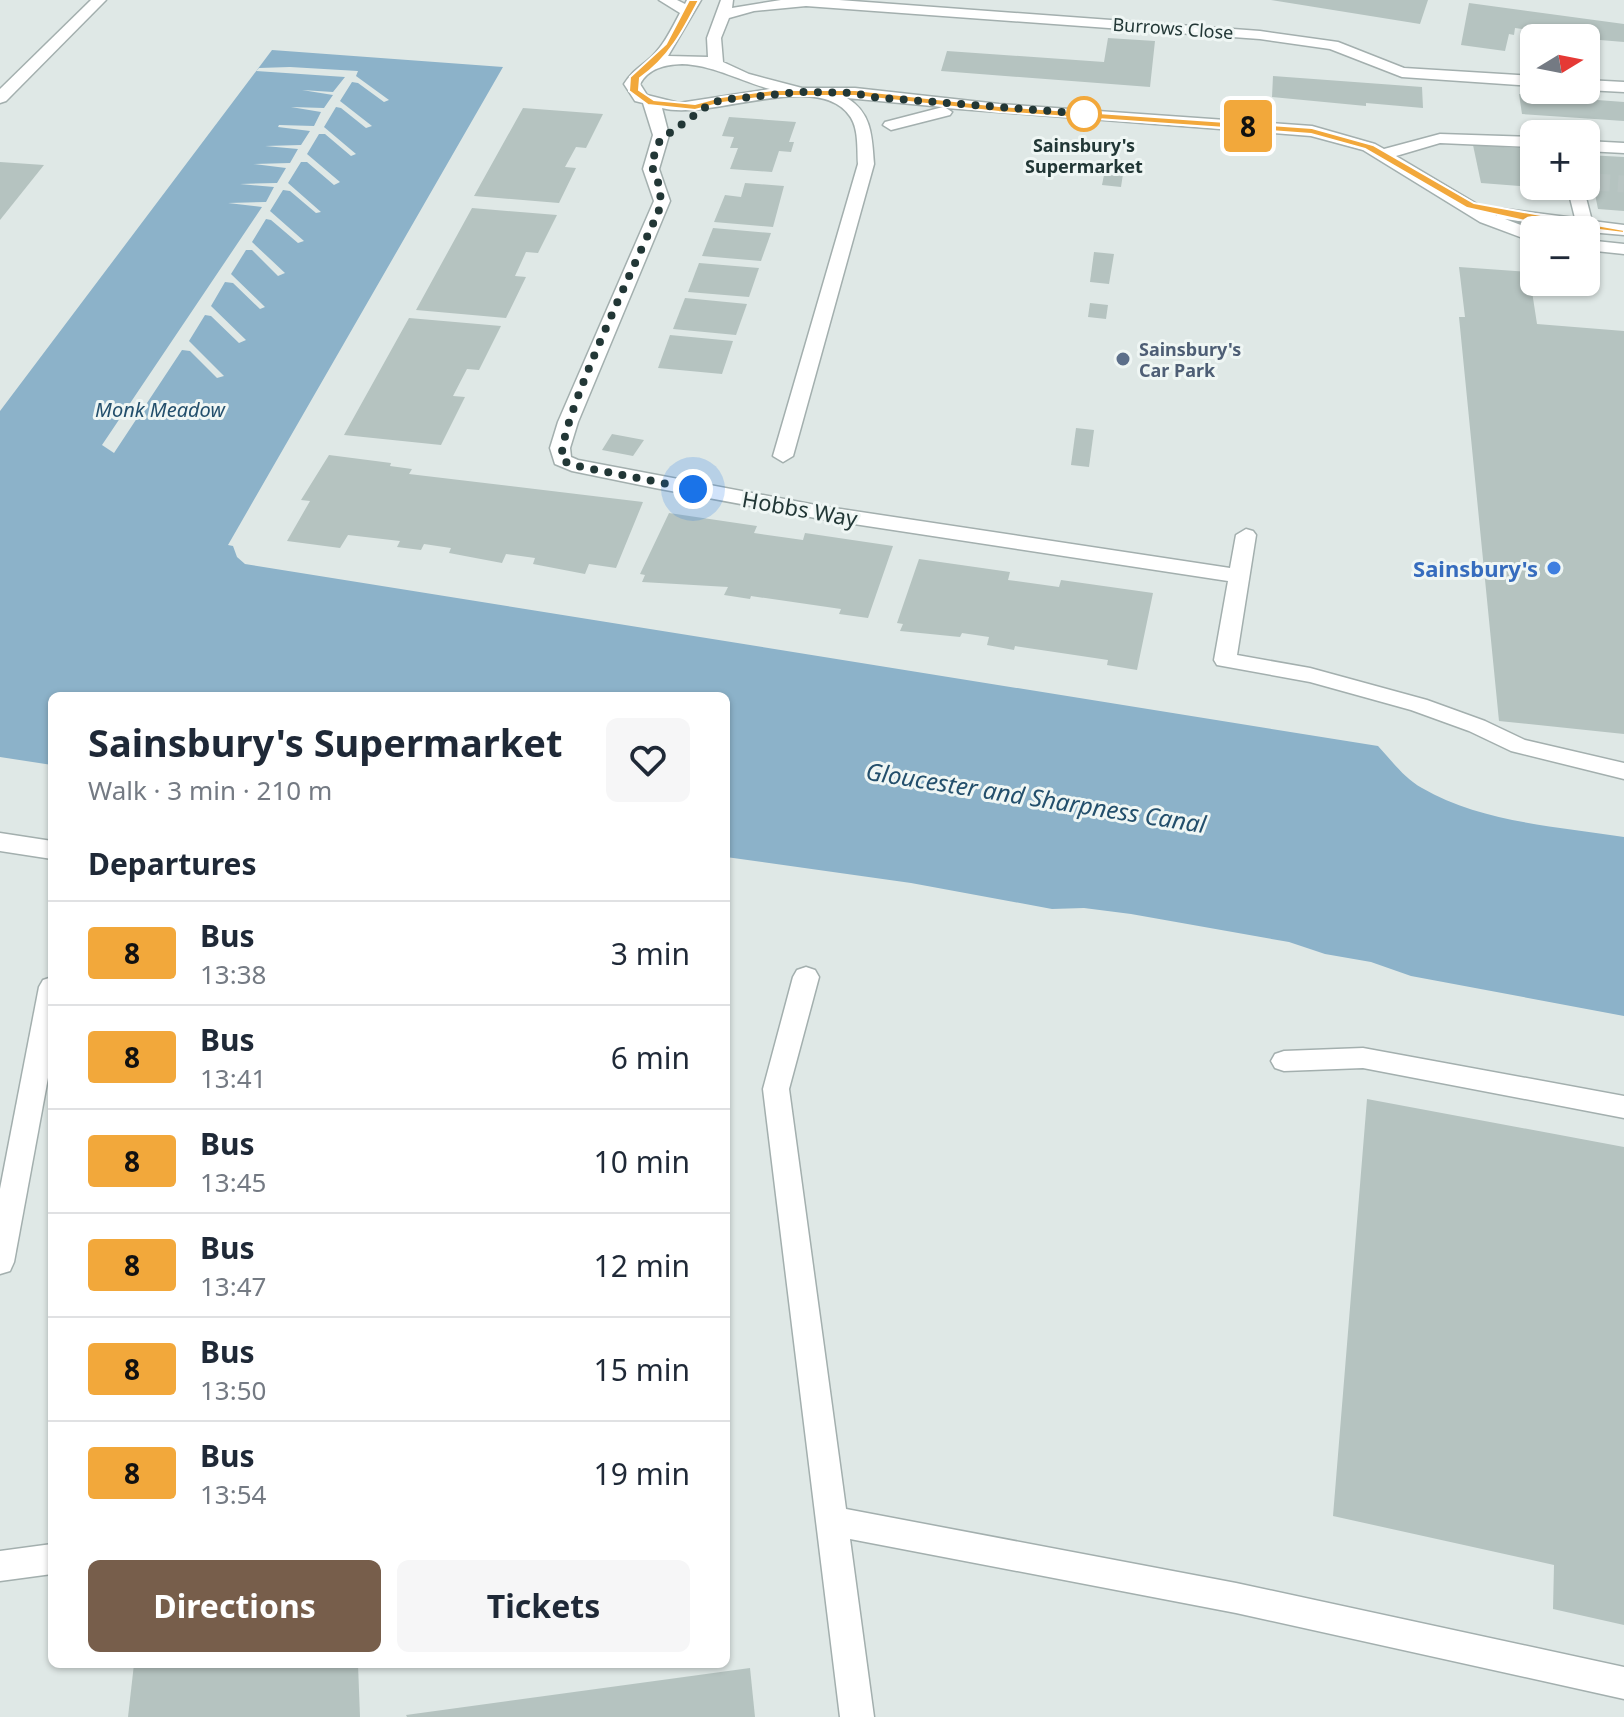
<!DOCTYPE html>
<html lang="en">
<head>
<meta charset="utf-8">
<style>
	:root { --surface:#fff; --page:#f6f6f7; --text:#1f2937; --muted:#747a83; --line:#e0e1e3; --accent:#775e4b }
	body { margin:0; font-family:"Noto Sans",sans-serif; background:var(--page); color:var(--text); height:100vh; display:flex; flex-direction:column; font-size:30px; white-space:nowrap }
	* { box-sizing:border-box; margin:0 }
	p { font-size:26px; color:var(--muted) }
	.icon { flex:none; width:44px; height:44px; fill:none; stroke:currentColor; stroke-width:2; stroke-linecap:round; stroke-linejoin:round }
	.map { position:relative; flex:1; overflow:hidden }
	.details { position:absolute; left:48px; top:692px; width:682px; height:976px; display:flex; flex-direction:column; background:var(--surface); border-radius:12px; box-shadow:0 2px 6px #0004 }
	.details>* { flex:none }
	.badge { padding:0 16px; border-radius:6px; font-size:28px; line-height:52px }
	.needle { width:52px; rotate:80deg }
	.tools { position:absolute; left:1520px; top:24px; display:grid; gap:16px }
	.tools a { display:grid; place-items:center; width:80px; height:80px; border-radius:12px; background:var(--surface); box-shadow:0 2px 6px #0004; font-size:40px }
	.you { position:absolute; width:40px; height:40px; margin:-20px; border:6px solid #fff; border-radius:50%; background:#1a73e8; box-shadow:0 0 0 12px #1a73e833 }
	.map>.badge { position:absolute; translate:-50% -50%; box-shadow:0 0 0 4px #fff }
	h2 { padding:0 40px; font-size:30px; line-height:72px }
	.round { display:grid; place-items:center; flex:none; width:84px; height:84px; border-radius:12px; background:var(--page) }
	.headline { display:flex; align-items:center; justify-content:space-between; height:136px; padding:0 40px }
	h1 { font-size:38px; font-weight:700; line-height:60px }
	.cta { display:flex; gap:16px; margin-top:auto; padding:16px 40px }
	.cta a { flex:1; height:92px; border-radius:12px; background:var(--accent); color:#fff; font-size:32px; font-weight:700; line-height:92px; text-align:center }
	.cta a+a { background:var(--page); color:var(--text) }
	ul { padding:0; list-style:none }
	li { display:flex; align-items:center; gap:24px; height:104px; padding:0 40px; border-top:2px solid var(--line) }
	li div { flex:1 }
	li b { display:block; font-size:30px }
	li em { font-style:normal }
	li .badge { min-width:88px; font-weight:700; text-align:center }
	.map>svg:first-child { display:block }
	.water { fill:#8cb2c9 }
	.pier { fill:#dfe8e6 }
	.building { fill:#b5c3c0 }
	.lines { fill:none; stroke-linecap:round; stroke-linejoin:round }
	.minor-tunnel { stroke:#b9c5c3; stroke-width:17; stroke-dasharray:17 8; stroke-linecap:butt }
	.minor-casing { stroke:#a3afae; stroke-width:3 }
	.minor { fill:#fff; fill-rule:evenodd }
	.line { fill:#f2a83b; stroke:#fff; stroke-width:2 }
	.walk { stroke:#223736; stroke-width:8; stroke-dasharray:0 14.4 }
	.stop-dot { fill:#fff; stroke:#f2a83b; stroke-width:4 }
	.service-dot { fill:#5c6f8a; stroke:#eff6f4; stroke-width:3 }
	.shop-dot { fill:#3f7fe0; stroke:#eff6f4; stroke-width:3 }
	.labels { text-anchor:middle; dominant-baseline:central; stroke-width:6; stroke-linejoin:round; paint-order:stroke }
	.far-street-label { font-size:18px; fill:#223736; stroke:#eff6f4 }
	.far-stop-label { font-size:18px; font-weight:bold; fill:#223736; stroke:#eff6f4 }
	.far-service-label { font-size:18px; font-weight:bold; fill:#4e5e75; stroke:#eff6f4; text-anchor:start }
	.far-water-label { font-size:20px; font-style:italic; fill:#234f6c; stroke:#eff6f4 }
	.street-label { font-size:22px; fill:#223736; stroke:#eff6f4 }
	.shop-label { font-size:22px; font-weight:bold; fill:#366cbe; stroke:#eff6f4; text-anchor:end }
	.water-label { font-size:24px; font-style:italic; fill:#234f6c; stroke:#eff6f4 }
</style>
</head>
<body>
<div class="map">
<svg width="1624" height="1717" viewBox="0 0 1624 1717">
	<rect width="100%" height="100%" fill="#dfe8e6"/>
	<path class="water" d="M272 50 503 67 228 545 233 546 237 557 245 564 1378 746C1392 761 1404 778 1422 788 1482 823 1557 826 1624 837V1016L1411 976 1371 962 1325 954 1289 942 1131 914 1084 908 1052 909 911 883 726 857V696H52V765L0 757V411Z"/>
	<path class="pier" d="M290 67 358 71 356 76 389 100 384 102 358 83 352 82 340 101 372 126 366 128 341 108 336 107 324 127 356 154 351 156 325 134H319L307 154 340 182 334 185 307 162H301L288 183 321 212 316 213 290 191 283 190 270 211 304 241 298 243 271 220 266 219 252 242 285 273 278 276 252 250H246L231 274 265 307 260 309 233 283 225 282 211 306 246 340 239 343 211 316 205 315 189 341 224 376 217 378 190 351 182 350 114 453 102 445 262 207 228 203 266 202 274 187 240 184 277 183 286 168 253 164 290 163 298 149 265 146 301 145 310 131 278 127 279 125 314 126 321 112 291 107 324 108 333 95 302 90 333 92 345 77 256 71 259 68Z"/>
	<g class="building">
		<path d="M1271 0H1428L1420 24Z"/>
		<path d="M1469 3 1624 24V42L1588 39 1590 33 1586 38 1515 28 1514 35 1509 34 1505 51 1461 45Z"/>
		<path d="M1108 38 1155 41 1150 87 941 71 947 51 1104 62Z"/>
		<path d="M1273 76 1422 87 1423 108 1366 103V106L1272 97Z"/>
		<path d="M1519 94 1624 102V121L1522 114Z"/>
		<path d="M523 108 603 114 586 148 576 147 565 167 576 168 559 203 474 196Z"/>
		<path d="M729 117 796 122 789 142H794L791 152 779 151 772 172 730 169 738 148H730L734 137 722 136Z"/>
		<path d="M1473 145 1534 149V187L1481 183Z"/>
		<path d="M1587 155 1624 157V211L1598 209Z"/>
		<path d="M1107 160 1125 161 1121 187 1102 185Z"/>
		<path d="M0 162 44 165 0 220Z"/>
		<path d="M745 183 784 186 773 227 714 222 725 195 741 197Z"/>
		<path d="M472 208 557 215 538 253 526 252 515 276 526 277 506 318 416 310Z"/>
		<path d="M713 228 771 233 761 261 702 256Z"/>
		<path d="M1094 252 1114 254 1109 284 1090 282Z"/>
		<path d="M699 263 759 268 749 297 688 292Z"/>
		<path d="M1459 267 1529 272 1537 324 1624 331V734L1499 721 1459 317H1465Z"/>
		<path d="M685 298 747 304 736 335 673 329Z"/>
		<path d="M1090 303 1108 305 1106 319 1088 317Z"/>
		<path d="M409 318 501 326 479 370 467 369 453 396 465 397 441 445 344 435Z"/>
		<path d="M670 335 733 341 722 374 658 368Z"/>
		<path d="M1076 428 1094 430 1089 467 1071 465Z"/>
		<path d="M612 434 644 440 633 456 602 450Z"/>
		<path d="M329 455 391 463 390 466 412 469 409 474 643 502 616 568 589 564 585 574 533 564 535 558 506 554 502 563 449 553 451 548 424 544 421 550 397 547 400 541 348 535 340 548 287 541 310 501 301 500Z"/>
		<path d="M669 513 757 526 754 533 803 540 805 533 893 546 868 618 839 614 841 609 751 596 750 599 724 595 728 587 642 582 645 575 640 574Z"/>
		<path d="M919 559 1010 572 1008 580 1059 587 1061 580 1153 593 1137 670 1107 665 1108 660 1015 646 1014 650 987 645 989 637 962 633 960 637 900 631 903 624 897 623Z"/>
		<path d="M1367 1099 1624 1147V1625L1553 1609 1554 1565 1333 1516Z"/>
		<path d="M134 1664H358L360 1717H128Z"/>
		<path d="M750 1668 755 1717H407L406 1715Z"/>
	</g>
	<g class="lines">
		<path class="minor-tunnel" d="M1593 182 1624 184"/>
		<g class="minor-casing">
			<g id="minor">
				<path d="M91 0H106L6 101 0 103V89Z"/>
				<path d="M659 0H677L685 4 687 0H701L668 56 708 57 707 38 721 0H733L732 8 781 0H839L1260 31 1338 42 1404 68 1534 76V86L1402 77 1330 49 1260 39 806 6 754 11 729 18 721 38 723 62 749 74 802 88H855L999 104 1312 126 1375 144 1384 149 1440 134 1534 137V147L1440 143 1396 156 1497 216 1498 210 1504 209 1575 218 1567 186H1583L1592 221 1624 225V235L1566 230 1563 227 1505 219 1534 230V241L1528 240 1480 222 1363 150 1311 136 946 108 952 112 950 115 891 130 883 125 885 122 943 107 847 98C872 113 872 137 874 164L793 456 783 462 773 456 858 164C857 149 859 127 849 115 816 70 709 121 662 108L669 135 659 169 670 201 578 422 570 448 571 457 578 460 821 506 1230 568 1236 535 1246 529 1253 531 1256 535 1237 655 1310 668 1427 700 1485 721 1525 740 1624 763V779L1511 751 1469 731 1411 710 1310 682 1217 665 1214 660 1228 581 821 519 655 488 572 471 555 464 550 448 558 422 654 201 643 169 653 135 643 103 635 101 624 84C631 73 637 69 647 61 662 49 671 30 680 13ZM682 64C713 65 740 81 770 89L679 103 647 95 640 84C649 68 664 65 682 64Z"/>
				<path d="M1586 80 1624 82V92L1586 90Z"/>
				<path d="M1586 141 1624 143V153L1586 151Z"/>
				<path d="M1586 240 1624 244V254L1586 250Z"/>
				<path d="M0 833 52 841V859L0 851Z"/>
				<path d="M806 967 815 970 819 977 789 1089 846 1509 1236 1583 1624 1667V1699L1236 1613 850 1539 874 1717H840L763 1089 793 977 797 970Z"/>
				<path d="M52 977V1056L14 1262 10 1271 0 1274V1189L39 987 43 980Z"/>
				<path d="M1363 1048 1624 1096V1118L1363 1068 1284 1071 1275 1068 1271 1061 1275 1054 1284 1051Z"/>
				<path d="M52 1544V1574L0 1581V1551Z"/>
			</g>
		</g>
		<use href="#minor" class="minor"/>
	</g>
	<path class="line" d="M689 0H699C683 31 669 58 640 78L639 90 654 100 695 104 721 97 774 90H855L999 106 1312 128 1373 145 1474 203 1624 230V233L1525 221 1467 208 1365 149 1311 134 999 112 855 96H774L722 103 695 110 648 105 629 91 630 77 666 44Z"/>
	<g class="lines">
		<path class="walk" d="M693 489 572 465 562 460C557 424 640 255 659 210L661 190 651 164 660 140 710 104 721 100 798 92 855 93 871 97 1087 114H1084"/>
	</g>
	<circle class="stop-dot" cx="1084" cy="114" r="16"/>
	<circle class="service-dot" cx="1123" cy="359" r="8"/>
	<circle class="shop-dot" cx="1554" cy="568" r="8"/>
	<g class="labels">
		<g class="far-street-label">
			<text transform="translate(1173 28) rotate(4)">Burrows Close</text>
		</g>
		<g class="far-stop-label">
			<text x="1084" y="145">Sainsbury's<tspan x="1084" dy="21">Supermarket</tspan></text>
		</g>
		<g class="far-service-label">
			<text x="1139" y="349">Sainsbury's<tspan x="1139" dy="21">Car Park</tspan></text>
		</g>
		<g class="far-water-label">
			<text x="160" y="409">Monk Meadow</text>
		</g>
		<g class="street-label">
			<text transform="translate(800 508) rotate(10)">Hobbs Way</text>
		</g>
		<g class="shop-label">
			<text x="1538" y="568">Sainsbury's</text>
		</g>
		<g class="water-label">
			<text transform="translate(1036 797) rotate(9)">Gloucester and Sharpness Canal</text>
		</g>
	</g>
</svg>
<div class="tools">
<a><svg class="needle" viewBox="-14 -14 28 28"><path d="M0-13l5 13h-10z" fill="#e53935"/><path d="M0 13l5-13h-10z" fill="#747a83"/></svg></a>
<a>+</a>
<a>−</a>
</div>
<div class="you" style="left:693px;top:489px"></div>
<b class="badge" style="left:1248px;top:126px;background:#f2a83b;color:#111">8</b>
<section class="details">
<div class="headline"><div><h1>Sainsbury's Supermarket</h1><p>Walk · 3 min · 210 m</p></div><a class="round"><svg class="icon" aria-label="heart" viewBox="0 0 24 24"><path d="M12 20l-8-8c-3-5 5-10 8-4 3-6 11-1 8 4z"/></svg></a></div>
<h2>Departures</h2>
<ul>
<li><span class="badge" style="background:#f2a83b;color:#111">8</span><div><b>Bus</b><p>13:38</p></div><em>3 min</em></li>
<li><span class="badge" style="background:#f2a83b;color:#111">8</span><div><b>Bus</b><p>13:41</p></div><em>6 min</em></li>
<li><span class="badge" style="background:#f2a83b;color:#111">8</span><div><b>Bus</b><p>13:45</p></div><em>10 min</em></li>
<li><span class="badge" style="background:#f2a83b;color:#111">8</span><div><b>Bus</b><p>13:47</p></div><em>12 min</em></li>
<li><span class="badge" style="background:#f2a83b;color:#111">8</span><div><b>Bus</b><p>13:50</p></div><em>15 min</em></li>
<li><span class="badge" style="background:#f2a83b;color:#111">8</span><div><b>Bus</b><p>13:54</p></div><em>19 min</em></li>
</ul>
<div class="cta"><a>Directions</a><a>Tickets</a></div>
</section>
</div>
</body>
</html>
